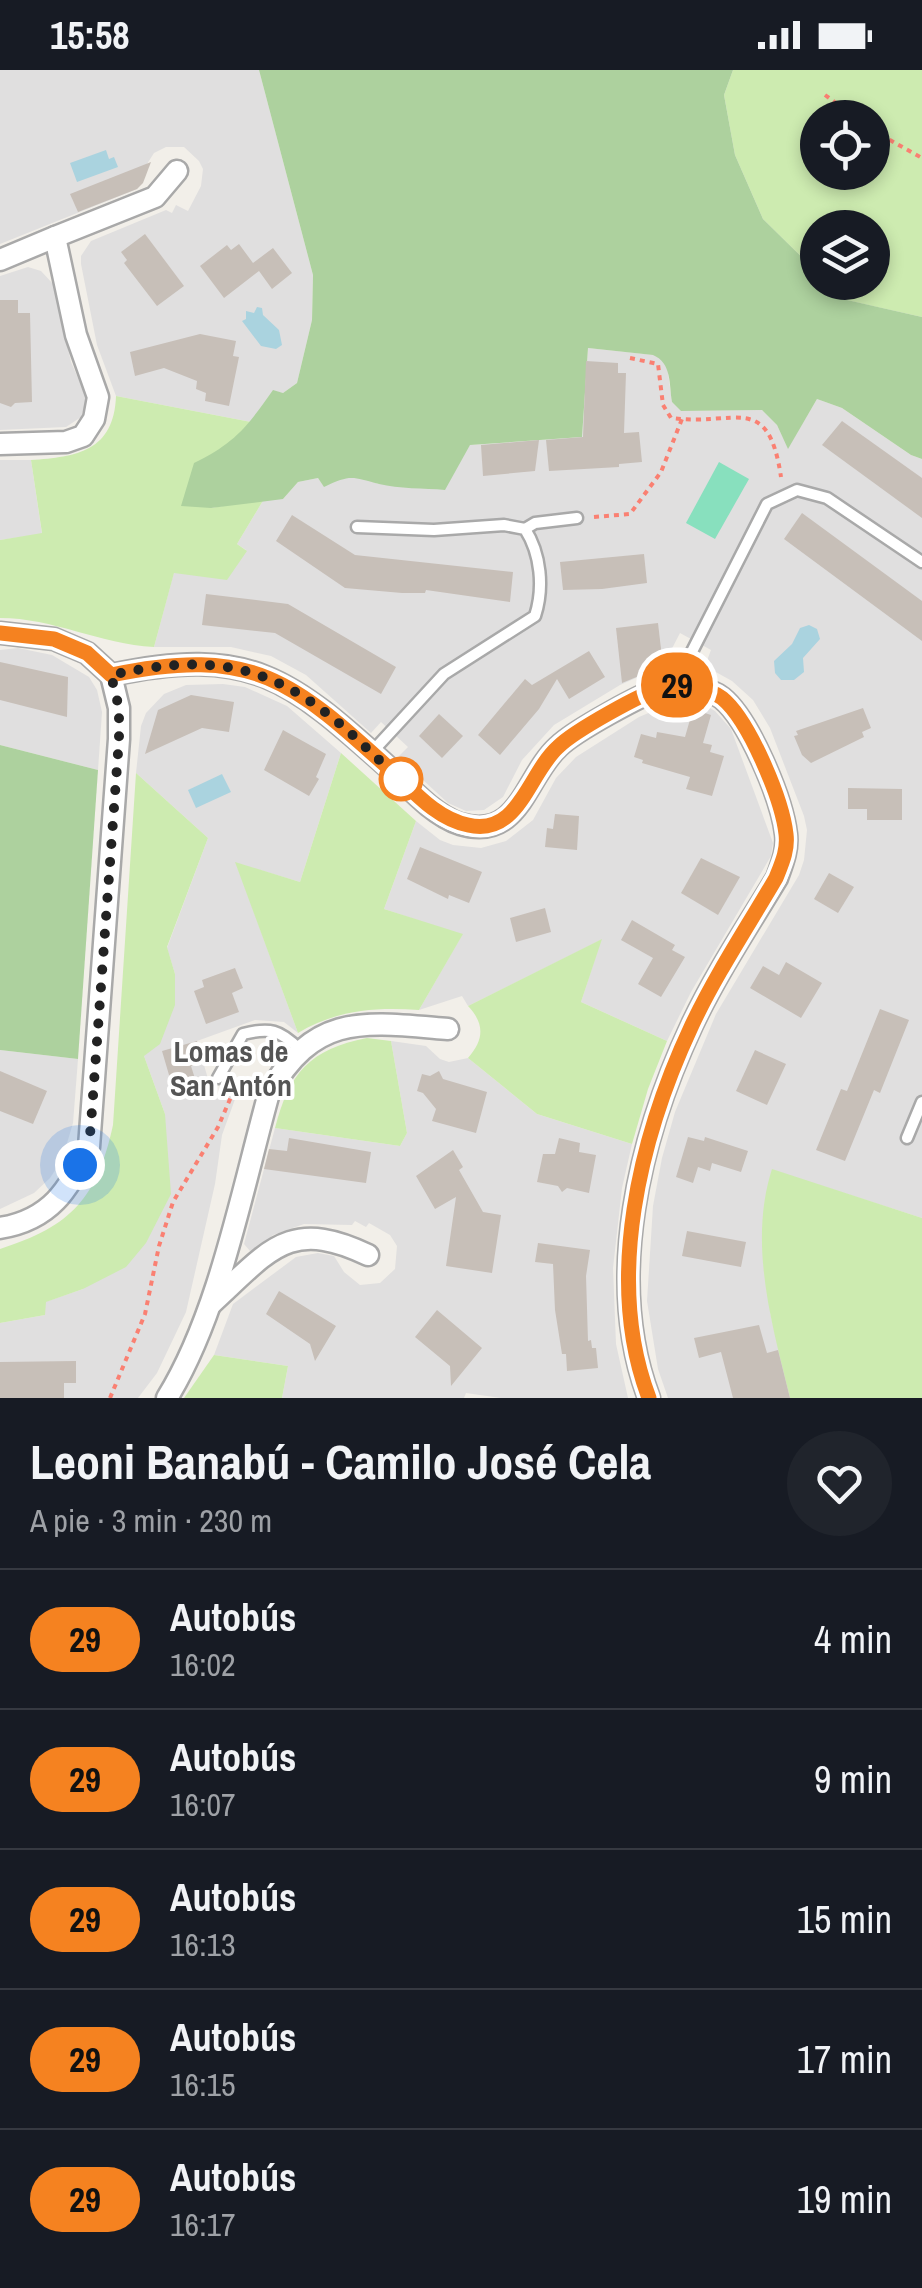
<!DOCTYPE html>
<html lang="es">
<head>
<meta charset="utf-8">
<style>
	:root { --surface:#171b24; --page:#20242c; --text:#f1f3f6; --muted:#9ea1a6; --line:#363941 }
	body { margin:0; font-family:"Archivo Narrow",sans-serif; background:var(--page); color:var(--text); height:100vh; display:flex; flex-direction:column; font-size:38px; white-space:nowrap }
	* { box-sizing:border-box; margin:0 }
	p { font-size:32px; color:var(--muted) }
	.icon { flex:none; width:55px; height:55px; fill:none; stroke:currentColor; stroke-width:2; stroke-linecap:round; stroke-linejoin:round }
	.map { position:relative; height:1328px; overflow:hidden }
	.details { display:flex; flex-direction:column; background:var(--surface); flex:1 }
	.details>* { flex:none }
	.badge { padding:0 20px; border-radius:32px; font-size:35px; line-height:65px }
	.tools { position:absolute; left:800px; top:30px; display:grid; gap:20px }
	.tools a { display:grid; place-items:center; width:90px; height:90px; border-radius:50%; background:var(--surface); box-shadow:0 5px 15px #0003; font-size:50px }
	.you { position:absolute; width:50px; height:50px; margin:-25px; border:8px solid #fff; border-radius:50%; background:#1a73e8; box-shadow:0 0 0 15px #1a73e833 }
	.map>.badge { position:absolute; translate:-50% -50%; box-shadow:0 0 0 5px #fff }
	.round { display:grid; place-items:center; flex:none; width:105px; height:105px; border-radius:52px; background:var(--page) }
	.head { display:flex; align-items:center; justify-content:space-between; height:170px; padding:0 30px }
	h1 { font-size:48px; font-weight:700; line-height:75px }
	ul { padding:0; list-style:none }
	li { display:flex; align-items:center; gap:30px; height:140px; padding:0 30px; border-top:2px solid var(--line) }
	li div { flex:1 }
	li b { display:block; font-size:38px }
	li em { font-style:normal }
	li .badge { min-width:110px; font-weight:700; text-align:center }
	.status { display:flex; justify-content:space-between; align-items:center; height:70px; padding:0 50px; background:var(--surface); direction:ltr }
	.status svg { height:28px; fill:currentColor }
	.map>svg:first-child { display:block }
	.residential { fill:#e0dfdf }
	.grass { fill:#cdebb0; fill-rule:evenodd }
	.forest { fill:#add19e }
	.pitch { fill:#88e0be }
	.water { fill:#aad3df }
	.building { fill:#c7bfb8 }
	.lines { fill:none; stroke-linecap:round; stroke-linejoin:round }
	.lane-casing { stroke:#a9a9a9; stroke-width:15 }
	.street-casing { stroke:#a9a9a9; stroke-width:25 }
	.path { stroke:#fa8072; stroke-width:4; stroke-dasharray:5 5; stroke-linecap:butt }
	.lane { stroke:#fff; stroke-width:10 }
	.street { stroke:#fff; stroke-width:20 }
	.line-casing { stroke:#fff; stroke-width:22 }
	.line { stroke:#f58220; stroke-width:15 }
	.walk { stroke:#222; stroke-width:10; stroke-dasharray:0 18 }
	.stop-dot { fill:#fff; stroke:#f58220; stroke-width:5 }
	.labels { text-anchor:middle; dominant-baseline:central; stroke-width:8; stroke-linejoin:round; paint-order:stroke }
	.neighbourhood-label { font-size:30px; font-weight:bold; fill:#555; stroke:#fff }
</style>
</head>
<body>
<div class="status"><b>15:58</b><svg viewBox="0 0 49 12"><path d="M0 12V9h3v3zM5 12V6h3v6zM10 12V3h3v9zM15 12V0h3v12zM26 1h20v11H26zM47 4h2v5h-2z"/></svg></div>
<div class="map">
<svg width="922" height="1328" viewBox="0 0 922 1328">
	<rect width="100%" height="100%" fill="#f2efe9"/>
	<g class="residential">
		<path d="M0 0H259L313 205 312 250 297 313 283 323 273 321 251 352 116 326 97 275 81 194V186L91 171 166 140 172 143 176 135 188 141 201 116 203 99 199 91 184 77H166L154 83 147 94 144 110 137 119 0 174Z"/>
		<path d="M28 197 41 201 53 214 71 292 87 329 81 347 66 357 0 360V206Z"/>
		<path d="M588 278 654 285 662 289 667 295 672 332 681 341 762 340 777 355 788 378 817 329 842 338 911 385 922 389V1148L772 1100 770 1242 790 1328H668L658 1299 647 1231 653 1136 662 1088 675 1042 716 944 799 805 804 790 807 760 804 746 770 658 753 630 732 611 705 596 711 580 680 563 663 596 620 615 554 655 522 690 503 727 484 740 466 741 448 733 398 687 408 677 381 652 371 663 306 605 271 586 231 577H154L174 502 246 480 237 474 264 429H283L298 412 318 408 324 416 342 408 364 407 378 414 470 375 582 367Z"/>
		<path d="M0 390H31L42 464 0 470Z"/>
		<path d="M18 578 52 585 89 607 97 620 102 642 98 700 0 675V580Z"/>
		<path d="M223 614 245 617 287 636 341 683 300 812 236 793 298 963 284 952 255 950 197 971 213 1026 219 1024 227 1028 236 1007 242 1010 222 1065 215 1114 186 1242 157 1303 138 1328H0V1253L45 1245V1232L83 1219 165 1044 144 986 175 904 167 878 208 768 136 703 141 656 146 643 164 624 186 615Z"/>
		<path d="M677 631 703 634 715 641 731 659 773 773 771 786 691 922 667 971 581 932 601 870 468 936 462 926 419 940 462 865 384 839 416 751 440 770 453 775 481 778 506 771 533 750 556 708 576 687 639 647Z"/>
		<path d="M391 971 426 976 440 989 449 992 468 988 537 1044 632 1074 622 1118 613 1198 616 1274 628 1328H501L466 1323 464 1328H282L288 1296 214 1285 233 1234 296 1187 318 1183 334 1186 344 1202 360 1215 380 1213 395 1199 397 1176 390 1165 369 1153 366 1157 355 1151 352 1155 304 1154 273 1165 255 1180 250 1181 244 1174 275 1058 400 1076 407 1063Z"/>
		<path d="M0 980 78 989 73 1053 62 1090 50 1108 34 1123 0 1139Z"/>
	</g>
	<g class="grass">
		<path d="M733 0H922V247L846 230 829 213 872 212V158H818L817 202 763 149 735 85 724 25ZM818 48H872V102H818Z"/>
		<path d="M116 326 251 352 211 438 264 429 237 474 247 481 227 510 174 503 154 577C100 574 53 548 0 548V470L42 463 31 390C77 387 114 381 116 326Z"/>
		<path d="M341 683 416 751 384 839 463 864 419 940C375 937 336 940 298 963L235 792 300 812Z"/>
		<path d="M136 703 208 768 167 877 175 904V935L160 974 144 986 165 1044 171 1124 146 1173 126 1197 83 1219 46 1232 45 1245 0 1253V1179C72 1156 97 1128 113 1055Z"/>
		<path d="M602 869 581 932 667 971 648 1019 632 1074 537 1044 468 988C484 970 485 954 468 936Z"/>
		<path d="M367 968 391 971 407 1063 400 1076 275 1058C289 1003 310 979 367 968Z"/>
		<path d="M772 1099 922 1148V1328H790C772 1254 748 1174 772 1099Z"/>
		<path d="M214 1285 288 1296 282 1328H184Z"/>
	</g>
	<g class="forest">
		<path d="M259 0H733L724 25 735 85 763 149 817 202 818 212 829 213 847 230 922 247V389L911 385 842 338 817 329 788 379 777 355 762 340 681 341 672 332C669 314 672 293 653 285L588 278 582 367 470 375 445 420C424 418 399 419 379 414 352 407 351 404 324 417L318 408 298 412 283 429 211 438 181 436 194 393C235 373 247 357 273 320L283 323 297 313 312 250 313 205Z"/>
		<path d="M0 675 98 700 78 989 0 980Z"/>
	</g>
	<path class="pitch" d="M719 392 749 409 715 469 686 453Z"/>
	<g class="water">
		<path d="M106 80 109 89 114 87 118 97 77 112 70 93Z"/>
		<path d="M257 237 262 238 263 245 279 260 282 275 276 279 261 276 242 251 246 249V241L254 243Z"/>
		<path d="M809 555 817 559 820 569 803 588 804 602 794 610H781L775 603 774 591 792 574 800 558Z"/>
		<path d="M222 704 231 722 196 738 188 720Z"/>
	</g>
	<g class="building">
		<path d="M151 92 143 113 137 119 78 142 70 124Z"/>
		<path d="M145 164 184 216 157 236 124 193 127 190 121 182Z"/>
		<path d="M239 174 253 193 273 178 292 203 272 219 259 201 224 228 200 196 227 175 231 180Z"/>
		<path d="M0 230H18V243H30L32 332 15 333 11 337 0 333Z"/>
		<path d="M200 264 236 271 233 286 239 287 229 336 205 331 206 323 196 319 197 311 164 298 135 306 130 282Z"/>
		<path d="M586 291 618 293V303H626L624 363 639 362 642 392 619 394V397L549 401 546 370 583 367Z"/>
		<path d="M842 351 922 408V448L822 375Z"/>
		<path d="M539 370 535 401 483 406 481 375Z"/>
		<path d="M802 443 922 531V571L784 469Z"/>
		<path d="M292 445 355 485 513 502 510 532 426 520 425 523H402L345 518 276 471Z"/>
		<path d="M644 484 647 513 602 519 563 520 560 492Z"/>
		<path d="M206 524 288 534 396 597 381 624 275 563 202 555Z"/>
		<path d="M658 553 663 596 622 613 616 558Z"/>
		<path d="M589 581 605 607 569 629 557 609 539 639 500 685 478 665 525 609 532 615Z"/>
		<path d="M0 592 68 607 67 647 0 630Z"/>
		<path d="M191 625 234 632 229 662 202 658 145 684 158 640Z"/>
		<path d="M863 638 871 658 862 662 864 667 811 693 802 685 794 666 798 665 796 661Z"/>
		<path d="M693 639 711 645 703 673 712 675 710 682 724 686 712 726 686 719 690 707 642 693 643 690 634 687 641 664 656 668 657 662 685 667Z"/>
		<path d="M439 644 463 666 442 688 419 666Z"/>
		<path d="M283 660 326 684 316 707 319 709 309 726 264 700Z"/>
		<path d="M848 718 902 719V750H867V739H848Z"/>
		<path d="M555 744 579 746 577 780 545 777 547 758 553 759Z"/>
		<path d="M420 777 482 802 469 833 449 825 448 829 407 809Z"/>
		<path d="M701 788 740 807 718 845 681 823Z"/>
		<path d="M829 803 854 817 838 843 814 829Z"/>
		<path d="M545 838 551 862 516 872 510 848Z"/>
		<path d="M632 850 675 875 672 880 685 887 661 927 638 914 653 888 621 870Z"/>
		<path d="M786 892 822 913 801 948 750 918 763 896 779 905Z"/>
		<path d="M235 898 243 918 232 923 239 942 206 954 194 921 204 917 202 910Z"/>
		<path d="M880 939 909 950 880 1023 874 1020 845 1091 816 1080 841 1019 847 1021Z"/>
		<path d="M197 971 203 992 191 996 197 1015 174 1022 162 981Z"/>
		<path d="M755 980 786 994 767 1035 736 1021Z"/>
		<path d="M0 1001 47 1021 33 1054 0 1041Z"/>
		<path d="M439 1001 443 1009 487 1022 476 1063 432 1051 436 1039 423 1023 417 1021 422 1004 430 1006Z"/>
		<path d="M688 1067 704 1071 705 1067 748 1081 741 1102 712 1093 710 1101 698 1097 693 1113 676 1107Z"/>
		<path d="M289 1068 371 1082 366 1113 264 1099 269 1079 287 1081Z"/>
		<path d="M559 1068 580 1073 579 1082 596 1085 589 1123 567 1118 562 1122 558 1116 537 1112 543 1084H555Z"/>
		<path d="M453 1080 463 1097 459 1100 483 1142 501 1145 492 1203 446 1196 456 1127 435 1139 416 1106Z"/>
		<path d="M687 1161 746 1172 741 1197 682 1186Z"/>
		<path d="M538 1173 590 1180 586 1206 588 1271 591 1270 592 1278H596L598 1298 567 1301 566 1284H562L555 1240 553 1194 535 1192Z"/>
		<path d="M279 1221 336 1256 315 1291 310 1274 266 1244Z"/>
		<path d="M437 1240 482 1278 451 1316 450 1296 415 1267Z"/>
		<path d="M759 1255 767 1283 778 1280 790 1328H733L721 1282 699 1288 694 1268Z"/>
		<path d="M76 1291V1313H64V1328H0V1292Z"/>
	</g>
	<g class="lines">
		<g class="lane-casing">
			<g id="lane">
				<path d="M357 457 434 460 504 455 525 459C541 484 544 518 535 546L444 604 372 682"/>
				<path d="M525 459 535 453 577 448"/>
				<path d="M675 615 767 434 797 420 827 428 922 492"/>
				<path d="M218 1008 243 964C270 957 280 960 299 979"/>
				<path d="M907 1068 922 1032"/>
			</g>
		</g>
		<g class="street-casing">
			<g id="street">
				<path d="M0 190 55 167"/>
				<path d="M0 374 66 372 83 366 94 349 98 327 76 265 55 167 155 127 177 101"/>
				<path d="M0 563 54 569 87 583 111 605C250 575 289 608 389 698 410 718 433 745 460 754 520 772 525 707 558 677 574 661 642 624 664 617 680 612 709 618 722 628 749 650 782 729 786 764 788 780 782 794 777 808 748 856 716 904 692 955 640 1066 604 1209 649 1328"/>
				<path d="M0 1158C50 1150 69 1120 89 1077L119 669V638L111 605"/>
				<path d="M212 1233C269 1181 289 1147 368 1185"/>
				<path d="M167 1328C219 1244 242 1120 269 1023 315 942 365 952 448 959"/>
			</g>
		</g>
		<g class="path">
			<path d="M825 25 856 48"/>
			<path d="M872 60 922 88"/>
			<path d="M630 288 658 294 663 335 671 348C735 357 768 320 781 407"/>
			<path d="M594 447 630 444 661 402 682 349"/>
			<path d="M110 1328 145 1244 159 1176 173 1132 218 1057 237 1013"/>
		</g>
		<use href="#lane" class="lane"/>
		<use href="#street" class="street"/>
	</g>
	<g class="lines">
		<g class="line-casing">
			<path id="line" d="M0 563 54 569 87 583 111 605C254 575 293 611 394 703 416 724 438 749 468 755 519 767 528 704 558 677 574 661 642 623 664 617 680 612 708 618 722 628 749 650 782 729 786 764 788 780 782 793 776 808 748 856 716 904 692 955 640 1066 604 1210 649 1328"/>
		</g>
		<use href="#line" class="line"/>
		<path class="walk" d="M80 1095 89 1077 92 1040 119 669V638L111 605C194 587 255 588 325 642 352 662 375 688 401 709"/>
	</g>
	<circle class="stop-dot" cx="401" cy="709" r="20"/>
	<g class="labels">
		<g class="neighbourhood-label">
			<text x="231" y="981">Lomas de<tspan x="231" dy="34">San Antón</tspan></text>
		</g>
	</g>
</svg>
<div class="tools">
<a><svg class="icon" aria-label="locate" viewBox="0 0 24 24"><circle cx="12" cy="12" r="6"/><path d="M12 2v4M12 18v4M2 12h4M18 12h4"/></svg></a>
<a><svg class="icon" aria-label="layers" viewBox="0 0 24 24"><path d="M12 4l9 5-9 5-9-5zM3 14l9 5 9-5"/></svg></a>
</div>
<div class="you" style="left:80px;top:1095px"></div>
<b class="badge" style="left:677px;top:615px;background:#f58220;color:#111">29</b>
</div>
<section class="details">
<div class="head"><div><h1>Leoni Banabú - Camilo José Cela</h1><p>A pie · 3 min · 230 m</p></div><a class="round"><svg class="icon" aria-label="heart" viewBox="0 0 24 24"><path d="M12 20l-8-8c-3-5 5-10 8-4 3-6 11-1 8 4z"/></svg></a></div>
<ul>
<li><span class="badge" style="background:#f58220;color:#111">29</span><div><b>Autobús</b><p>16:02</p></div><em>4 min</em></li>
<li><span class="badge" style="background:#f58220;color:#111">29</span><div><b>Autobús</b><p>16:07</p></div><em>9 min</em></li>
<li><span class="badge" style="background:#f58220;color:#111">29</span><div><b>Autobús</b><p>16:13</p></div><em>15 min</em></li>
<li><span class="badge" style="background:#f58220;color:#111">29</span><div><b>Autobús</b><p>16:15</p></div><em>17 min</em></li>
<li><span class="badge" style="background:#f58220;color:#111">29</span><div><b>Autobús</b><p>16:17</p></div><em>19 min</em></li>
</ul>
</section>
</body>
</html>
